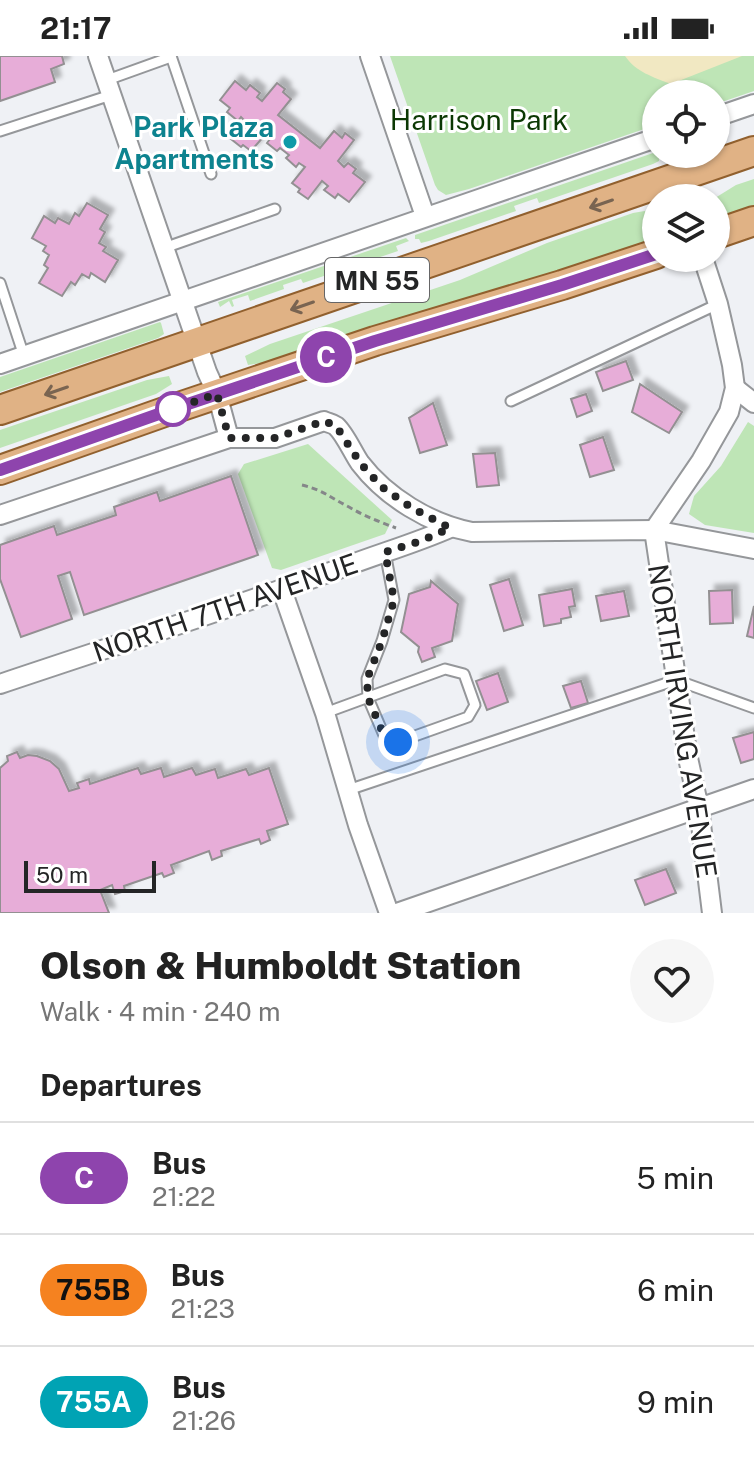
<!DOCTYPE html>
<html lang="en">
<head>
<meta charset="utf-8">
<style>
	:root { --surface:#fff; --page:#f6f6f6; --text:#222; --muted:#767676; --line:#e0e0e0 }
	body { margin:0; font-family:"Public Sans",sans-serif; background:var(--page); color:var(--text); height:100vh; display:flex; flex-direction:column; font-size:30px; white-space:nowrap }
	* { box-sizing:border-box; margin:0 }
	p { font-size:26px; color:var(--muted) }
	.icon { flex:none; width:44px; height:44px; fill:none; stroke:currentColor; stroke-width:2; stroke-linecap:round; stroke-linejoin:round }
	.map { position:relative; height:857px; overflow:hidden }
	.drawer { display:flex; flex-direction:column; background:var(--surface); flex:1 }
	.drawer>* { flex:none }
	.badge { padding:0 16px; border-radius:26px; font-size:28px; line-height:52px }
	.buttons { position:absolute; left:642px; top:24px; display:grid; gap:16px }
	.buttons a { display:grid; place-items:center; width:88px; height:88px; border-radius:50%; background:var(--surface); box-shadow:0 2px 6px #0004; font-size:40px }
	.scale { position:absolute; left:24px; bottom:20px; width:132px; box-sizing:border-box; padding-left:8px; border:4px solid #242526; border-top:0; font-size:22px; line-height:28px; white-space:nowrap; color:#242526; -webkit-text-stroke:6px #fff; paint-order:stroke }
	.you { position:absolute; width:40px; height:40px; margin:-20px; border:6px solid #fff; border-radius:50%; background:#1a73e8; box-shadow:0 0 0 12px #1a73e833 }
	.map>.badge { position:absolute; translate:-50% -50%; box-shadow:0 0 0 4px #fff }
	h2 { padding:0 40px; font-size:30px; line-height:72px }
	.round { display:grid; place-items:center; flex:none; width:84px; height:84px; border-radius:42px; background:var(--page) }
	.head { display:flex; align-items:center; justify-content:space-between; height:136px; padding:0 40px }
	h1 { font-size:38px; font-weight:800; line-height:60px }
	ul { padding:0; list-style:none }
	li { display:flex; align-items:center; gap:24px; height:112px; padding:0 40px; border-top:2px solid var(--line) }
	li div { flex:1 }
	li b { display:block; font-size:30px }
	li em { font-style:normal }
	li .badge { min-width:88px; font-weight:700; text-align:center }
	.status { display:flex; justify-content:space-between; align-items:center; height:56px; padding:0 40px; background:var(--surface); direction:ltr }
	.status svg { height:22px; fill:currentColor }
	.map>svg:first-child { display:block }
	.green { fill:#bee5b6 }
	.sand { fill:#f1e8c2 }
	.building { fill:#e7add8; stroke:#939092; stroke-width:2; filter:url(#shadow) }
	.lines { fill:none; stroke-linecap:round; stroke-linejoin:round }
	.lane-casing { stroke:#95979a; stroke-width:13 }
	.street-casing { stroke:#95979a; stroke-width:22 }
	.primary-casing { stroke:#91602e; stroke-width:32 }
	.path { stroke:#858789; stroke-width:3; stroke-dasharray:6 4; stroke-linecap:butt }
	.lane { stroke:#fff; stroke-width:9 }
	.street { stroke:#fff; stroke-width:18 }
	.primary { stroke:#e0b285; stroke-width:28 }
	.oneway { stroke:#796451 }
	.line-casing { stroke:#fff; stroke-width:18 }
	.line { stroke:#8e44ad; stroke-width:12 }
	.walk { stroke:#242526; stroke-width:8; stroke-dasharray:0 14.4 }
	.culture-dot { fill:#0f9aa8; stroke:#fff; stroke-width:3 }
	.stop-dot { fill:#fff; stroke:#8e44ad; stroke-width:4 }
	.labels { text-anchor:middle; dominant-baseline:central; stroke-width:6; stroke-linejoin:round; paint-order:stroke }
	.shield { fill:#fff; stroke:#666667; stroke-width:2 }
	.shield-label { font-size:26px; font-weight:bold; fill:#242526 }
	.park-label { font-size:28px; fill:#0b3803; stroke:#fff }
	.culture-label { font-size:28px; font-weight:bold; fill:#0d838f; stroke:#fff; text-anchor:end }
	.street-label { font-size:28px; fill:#242526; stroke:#fff }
</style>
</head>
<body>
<div class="status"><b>21:17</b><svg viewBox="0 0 49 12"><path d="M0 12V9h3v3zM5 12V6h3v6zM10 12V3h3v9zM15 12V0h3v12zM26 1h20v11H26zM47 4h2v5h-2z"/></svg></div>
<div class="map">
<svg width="754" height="857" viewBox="0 0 754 857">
	<defs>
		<filter id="shadow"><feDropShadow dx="6" dy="-6" stdDeviation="2" flood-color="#0004"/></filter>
	</defs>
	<rect width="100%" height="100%" fill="#eff1f5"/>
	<g class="green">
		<path d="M390 0H754V35L716 48V38H656V69L469 133 446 139 438 134 435 129Z"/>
		<path d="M656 96V98H666L659 100V105L653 108 539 147 537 142 514 150 516 155 429 185 421 187 419 183H415V179Z"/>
		<path d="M754 123V152L717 163 715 142 736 129Z"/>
		<path d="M656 153V185L275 305 248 309 245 300 270 288 460 224 547 187 633 157Z"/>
		<path d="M406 182 409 185 396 190 398 195 303 227 301 223 283 229 284 233 250 245 248 239 232 244 234 250 232 251 229 245 220 251 218 246Z"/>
		<path d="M160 266 161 267 164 278 158 282 0 336V321Z"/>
		<path d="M169 320 172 328 156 338 0 392V374L147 324Z"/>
		<path d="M748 366 754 370V477L705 469 689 458 694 440 721 410Z"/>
		<path d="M308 388 392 464 385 478 281 514 272 512 238 418 244 408Z"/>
	</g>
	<path class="sand" d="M625 0H742L671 28C653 21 636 16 625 0Z"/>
	<g class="building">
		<path d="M0 0H62L64 8 51 13 55 26 0 45Z"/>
		<path d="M235 25 246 34 250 29 260 37 257 41 262 45 277 27 285 33 283 36 291 43 278 59 320 92 334 75 342 82 345 77 354 84 338 105 344 111 348 107 356 113 353 117 365 126 349 146 338 138 335 142 324 134 328 130 322 125 308 143 298 136 300 133 292 127 305 111 299 107 296 111 286 102 289 99 280 92 277 95 267 87 270 83 265 79 251 95 243 89 241 91 231 83 245 65 241 61 238 65 227 56 230 52 220 44Z"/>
		<path d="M87 147 108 159 100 173 105 176 99 187 106 191 103 195 118 204 105 226 91 217 89 222 82 218 75 229 71 226 62 240 39 227 48 212 44 209 49 199 43 195 46 190 32 182 44 160 55 167 58 162 69 168 75 157 79 160Z"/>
		<path d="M626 305 633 324 603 335 596 316Z"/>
		<path d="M640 328 682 356 669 377 632 356Z"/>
		<path d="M586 338 592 355 577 361 571 343Z"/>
		<path d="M433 347 447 389 420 397 409 362Z"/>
		<path d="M603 381 614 414 590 421 580 389Z"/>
		<path d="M495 397 499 429 477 431 473 398Z"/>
		<path d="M231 420 258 499 84 559 70 516 58 520 72 563 21 581 0 523V489L54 470 57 479 116 459 114 451 157 436 160 445Z"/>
		<path d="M509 523 523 569 504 575 490 529Z"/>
		<path d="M431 525 458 548 452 585 432 592 435 601 422 606 418 596 419 591 401 576 409 538 430 531Z"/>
		<path d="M572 533 575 550 569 551 571 561 561 563V567L544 570 539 539Z"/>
		<path d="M732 534 733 567 710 568 709 535Z"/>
		<path d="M624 535 629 560 601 565 596 540Z"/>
		<path d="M754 550V582L747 580Z"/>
		<path d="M498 617 508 646 487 654 476 625Z"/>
		<path d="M581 625 588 647 571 652 563 630Z"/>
		<path d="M754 676V703L741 707 733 682Z"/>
		<path d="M17 696 20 702 28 699 37 700 50 705 59 713 69 735 79 732 77 727 89 723 90 728 138 712 141 718 161 712 164 721 192 712 196 719 215 713 218 722 246 713 249 719 269 712 288 768 267 775 270 784 261 788 259 783 221 795 222 800 212 804 209 795 171 809 174 817 164 821 162 817 124 830 125 835 115 838 112 829 100 834 109 857H0V712L8 705 7 700Z"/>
		<path d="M666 813 676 837 645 849 635 824Z"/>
	</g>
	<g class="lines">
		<g class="lane-casing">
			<g id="lane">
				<path d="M171 0 211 118"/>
				<path d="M107 24 171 1"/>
				<path d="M0 75 111 39"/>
				<path d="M164 192 275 153"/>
				<path d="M0 227 24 300"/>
				<path d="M511 345 718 248"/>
				<path d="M325 657 445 613 464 618 475 649 468 661 398 686 386 684 368 642 367 623 382 585 394 544 385 496"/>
				<path d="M348 734 676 624 754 652"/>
			</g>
		</g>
		<g class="street-casing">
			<g id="street">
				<path d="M98 0 207 316 217 338 229 382"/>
				<path d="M370 0 425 160"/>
				<path d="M716 61 754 48"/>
				<path d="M676 122 683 142"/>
				<path d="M0 308 656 82"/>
				<path d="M735 332 754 347"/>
				<path d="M0 459 229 382H275L324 365C328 367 332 367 336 370 345 378 353 397 360 407 386 441 430 468 472 476L654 474 754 493"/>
				<path d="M654 474 688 702 699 752 712 857"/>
				<path d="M654 474 701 405 729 356 735 332 732 309 718 248 703 202"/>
				<path d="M282 534 325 657 358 769 389 857"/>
				<path d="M0 628C116 589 232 552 347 510 381 497 416 487 450 472"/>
				<path d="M397 857 754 733"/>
			</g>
		</g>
		<g class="primary-casing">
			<g id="primary">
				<path d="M716 178 754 165"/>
				<path d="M0 354 754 95"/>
				<path d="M0 414 170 354 375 285 562 229 656 198"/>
			</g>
		</g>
		<path class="path" d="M302 429C323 434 331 442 349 451 364 460 380 466 396 472"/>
		<use href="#lane" class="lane"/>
		<use href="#street" class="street"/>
		<use href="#primary" class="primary"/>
	</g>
	<defs><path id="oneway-shaft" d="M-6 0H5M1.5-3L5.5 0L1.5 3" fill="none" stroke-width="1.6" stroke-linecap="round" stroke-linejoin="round" transform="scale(2)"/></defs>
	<g class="oneway">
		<use href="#oneway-shaft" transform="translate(601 148) rotate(161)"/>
		<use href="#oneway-shaft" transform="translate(302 250) rotate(161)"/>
		<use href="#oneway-shaft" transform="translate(56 335) rotate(161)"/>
	</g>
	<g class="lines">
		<g class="line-casing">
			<path id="line" d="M0 414 170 354 375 285 562 229 656 198"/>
		</g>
		<use href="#line" class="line"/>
		<path class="walk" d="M173 353 170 354 217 338 229 382H275L324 365 336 370 361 408 382 431 412 452 450 472 421 485 385 496 394 544 382 585 367 623 368 642 386 684 398 686"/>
	</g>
	<circle class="culture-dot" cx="290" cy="86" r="8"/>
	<circle class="stop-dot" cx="173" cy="353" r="16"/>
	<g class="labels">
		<rect class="shield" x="325" y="202" width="104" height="44" rx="6"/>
		<g class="shield-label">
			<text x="377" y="224">MN 55</text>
		</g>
		<g class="park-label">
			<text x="479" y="63">Harrison Park</text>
		</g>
		<g class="culture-label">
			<text x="274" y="70">Park Plaza<tspan x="274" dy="32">Apartments</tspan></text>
		</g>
		<g class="street-label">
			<text transform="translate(225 551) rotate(-19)">NORTH 7TH AVENUE</text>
			<text transform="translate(683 665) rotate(81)">NORTH IRVING AVENUE</text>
		</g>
	</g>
</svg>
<div class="buttons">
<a><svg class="icon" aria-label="locate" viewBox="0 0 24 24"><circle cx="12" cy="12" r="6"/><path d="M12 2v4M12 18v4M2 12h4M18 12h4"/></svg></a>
<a><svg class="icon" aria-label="layers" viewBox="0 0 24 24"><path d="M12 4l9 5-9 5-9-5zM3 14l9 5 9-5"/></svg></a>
</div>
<div class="scale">50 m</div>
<div class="you" style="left:398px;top:686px"></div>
<b class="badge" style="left:326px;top:301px;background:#8e44ad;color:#fff">C</b>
</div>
<section class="drawer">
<div class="head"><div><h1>Olson &amp; Humboldt Station</h1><p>Walk · 4 min · 240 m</p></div><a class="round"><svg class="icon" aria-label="heart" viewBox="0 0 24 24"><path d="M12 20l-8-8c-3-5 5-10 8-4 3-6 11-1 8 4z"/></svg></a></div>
<h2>Departures</h2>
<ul>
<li><span class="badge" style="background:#8e44ad;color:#fff">C</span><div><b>Bus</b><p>21:22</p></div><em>5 min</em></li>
<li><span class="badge" style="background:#f58220;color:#111">755B</span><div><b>Bus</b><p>21:23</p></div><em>6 min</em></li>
<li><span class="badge" style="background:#00a3b4;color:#fff">755A</span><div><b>Bus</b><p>21:26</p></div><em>9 min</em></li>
</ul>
</section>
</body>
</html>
